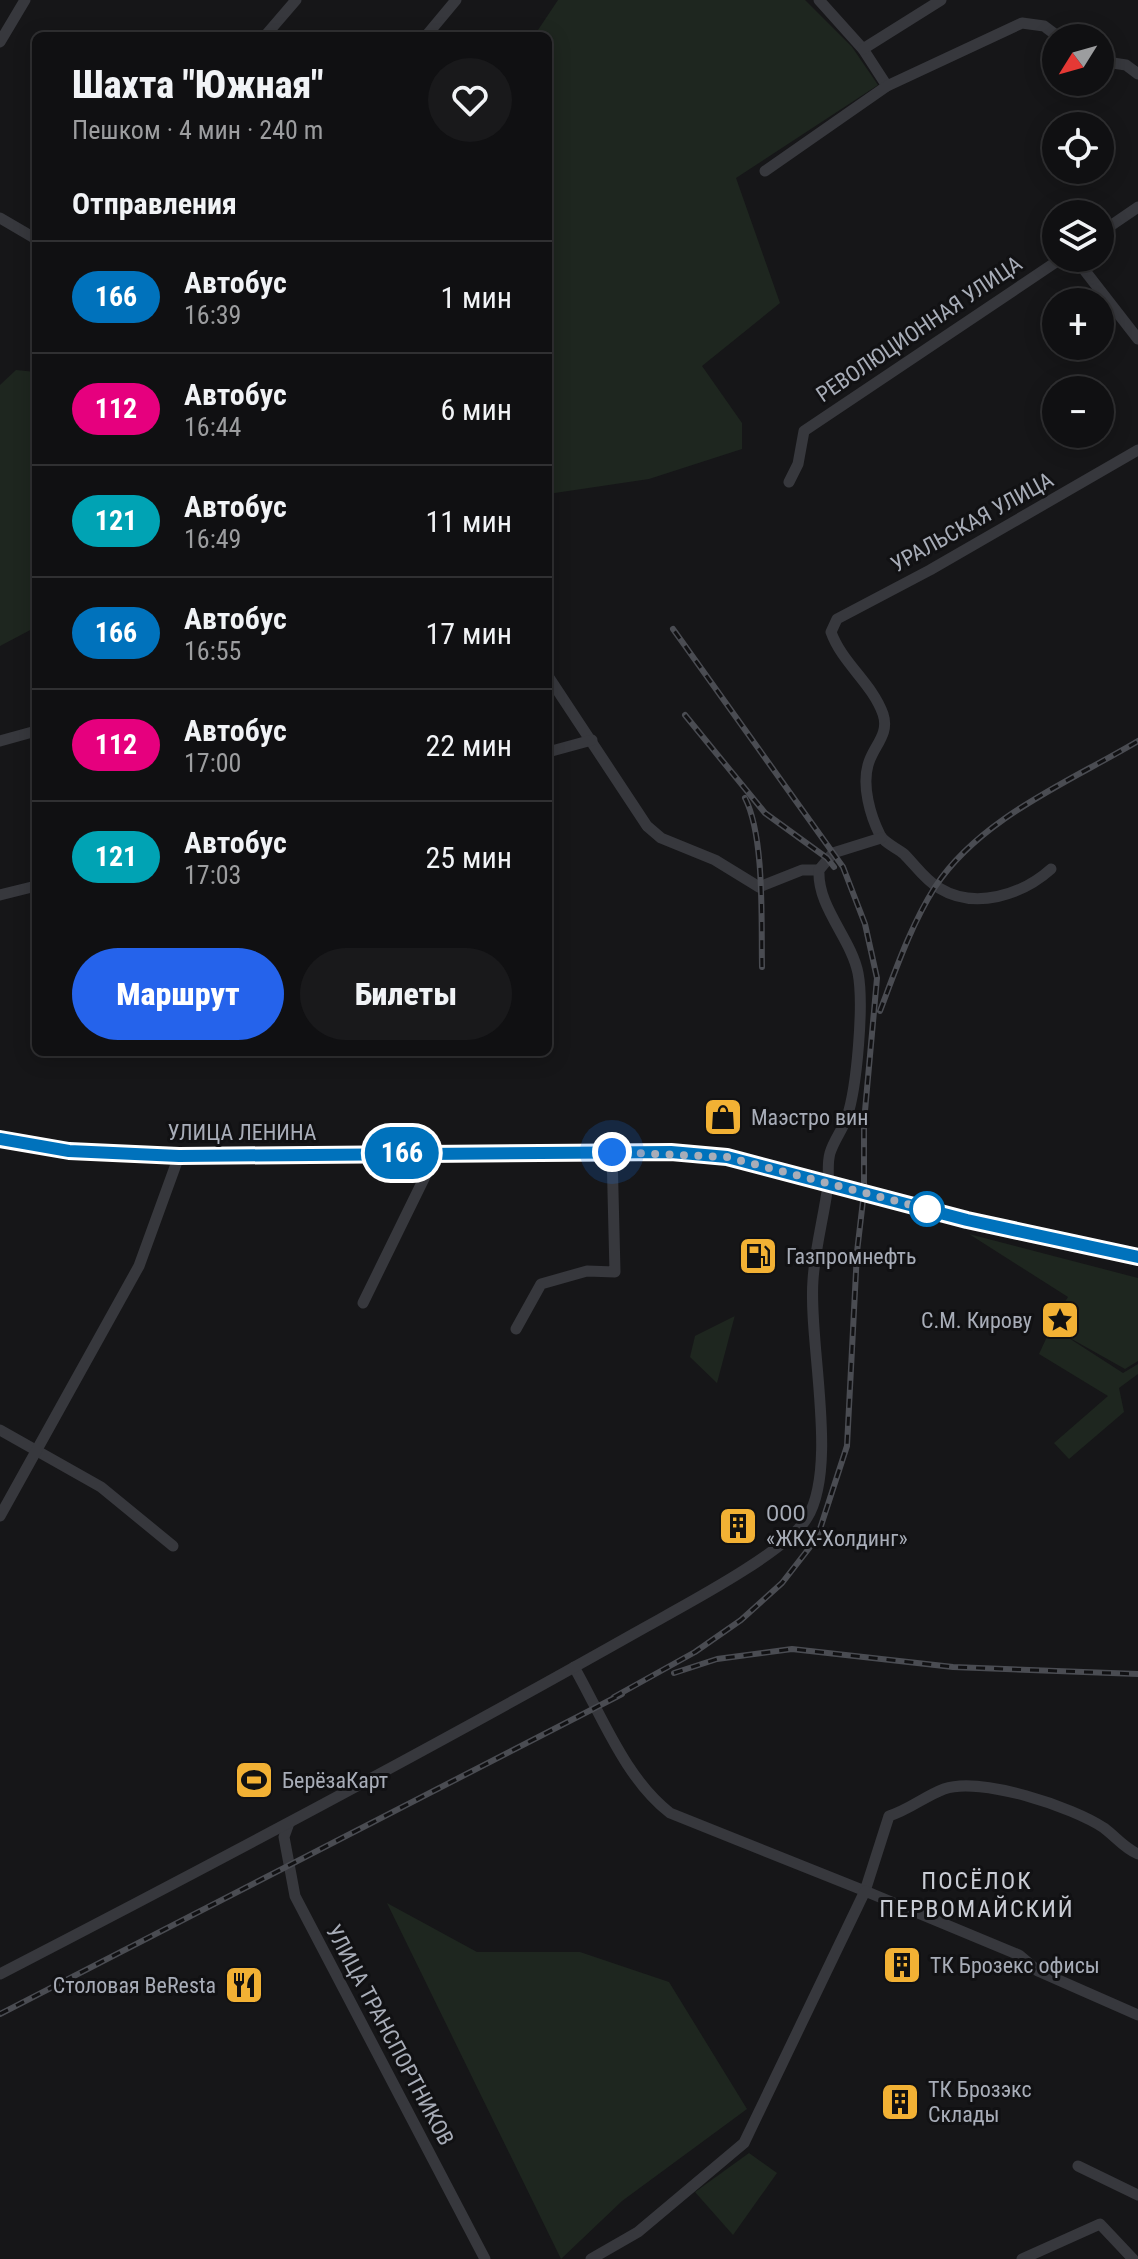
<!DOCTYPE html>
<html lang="ru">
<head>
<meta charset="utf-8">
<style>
	:root { --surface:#101012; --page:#19191b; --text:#f1f3f6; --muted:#9c9d9f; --line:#303032; --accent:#2563eb }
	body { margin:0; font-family:"Roboto Condensed",sans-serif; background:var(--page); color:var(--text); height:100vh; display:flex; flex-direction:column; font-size:30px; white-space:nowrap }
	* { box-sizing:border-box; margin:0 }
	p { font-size:26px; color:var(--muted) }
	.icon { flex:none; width:44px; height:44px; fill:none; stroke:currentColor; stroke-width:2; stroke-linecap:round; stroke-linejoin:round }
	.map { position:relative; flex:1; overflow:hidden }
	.details { position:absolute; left:32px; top:32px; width:520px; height:1024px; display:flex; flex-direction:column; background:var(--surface); border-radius:12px; box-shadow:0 4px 20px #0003,0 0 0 2px var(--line) }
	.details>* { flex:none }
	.badge { padding:0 16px; border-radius:26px; font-size:28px; line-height:52px }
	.needle { width:52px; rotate:233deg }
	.tools { position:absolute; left:1042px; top:24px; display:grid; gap:16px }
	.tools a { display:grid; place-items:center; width:72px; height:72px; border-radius:50%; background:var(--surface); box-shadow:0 4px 20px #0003,0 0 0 2px var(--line); font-size:40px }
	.you { position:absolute; width:40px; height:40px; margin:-20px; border:6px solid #fff; border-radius:50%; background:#1a73e8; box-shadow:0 0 0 12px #1a73e833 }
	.map>.badge { position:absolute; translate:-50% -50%; box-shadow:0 0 0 4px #fff }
	h2 { padding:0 40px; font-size:30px; line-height:72px }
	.round { display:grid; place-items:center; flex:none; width:84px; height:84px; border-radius:42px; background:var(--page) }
	.head { display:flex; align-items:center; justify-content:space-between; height:136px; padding:0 40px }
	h1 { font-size:38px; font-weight:800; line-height:60px }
	.action { display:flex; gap:16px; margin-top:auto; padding:16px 40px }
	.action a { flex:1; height:92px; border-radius:48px; background:var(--accent); color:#fff; font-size:32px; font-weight:800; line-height:92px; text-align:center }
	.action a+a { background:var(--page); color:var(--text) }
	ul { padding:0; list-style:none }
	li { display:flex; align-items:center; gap:24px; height:112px; padding:0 40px; border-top:2px solid var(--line) }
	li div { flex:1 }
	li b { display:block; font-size:30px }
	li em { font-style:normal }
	li .badge { min-width:88px; font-weight:700; text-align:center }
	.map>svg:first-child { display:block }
	.green { fill:#1e261f }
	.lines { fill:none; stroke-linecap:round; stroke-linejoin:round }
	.minor { stroke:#37383d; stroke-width:11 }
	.major { stroke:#53555c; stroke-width:14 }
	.rail-casing { stroke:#4a4c52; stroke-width:6 }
	.rail { stroke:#111113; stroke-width:3; stroke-dasharray:9; stroke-linecap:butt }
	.line-casing { stroke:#fff; stroke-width:18 }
	.line { stroke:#0072bc; stroke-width:12 }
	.walk { stroke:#a8adb8; stroke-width:8; stroke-dasharray:0 14.4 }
	.stop-dot { fill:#fff; stroke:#0072bc; stroke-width:4 }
	.labels { text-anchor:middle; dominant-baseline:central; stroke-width:6; stroke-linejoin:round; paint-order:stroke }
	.street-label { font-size:22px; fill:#a8adb8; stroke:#111113 }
	.poi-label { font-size:22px; fill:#a8adb8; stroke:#111113; text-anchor:start }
	.neighbourhood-label { font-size:24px; letter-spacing:2px; fill:#c9ccd4; stroke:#111113 }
</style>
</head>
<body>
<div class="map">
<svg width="1138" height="2259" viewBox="0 0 1138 2259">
	<rect width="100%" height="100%" fill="#161618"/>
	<g class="green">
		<path d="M558 0H805L852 47 878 85 736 178 780 303 702 366 742 423V449L649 479 548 494V36H534Z"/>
		<path d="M16 370 36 372V627L0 646V385Z"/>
		<path d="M969 1234 1138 1278V1361L1125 1369 1061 1333 1123 1373 1138 1364V1374L1119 1388 1124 1412 1069 1459 1054 1443 1108 1396 1039 1354 1051 1328 1049 1326 1068 1297Z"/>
		<path d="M735 1316V1315L717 1383 690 1357 695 1336Z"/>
		<path d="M387 1903 477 1952H580L669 1982 747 2109 622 2201 561 2259Z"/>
		<path d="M749 2153 777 2173 733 2235 695 2192Z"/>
	</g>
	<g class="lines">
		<g class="minor">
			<path d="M819 0 863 49 887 86"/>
			<path d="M265 36 296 0"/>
			<path d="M426 36 456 0"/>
			<path d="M0 42 25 0"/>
			<path d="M863 49 941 0"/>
			<path d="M1100 61 1126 65 1138 74"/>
			<path d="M765 171 887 86 1022 23 1044 26 1060 38"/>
			<path d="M0 218 36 239"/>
			<path d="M1100 233 1138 207"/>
			<path d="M1075 258 1138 339"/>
			<path d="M789 482 798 464 804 431 1062 258"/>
			<path d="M548 676 647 826 661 838 715 860 759 887 802 870H819"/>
			<path d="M0 741 36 731"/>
			<path d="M548 752 592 740"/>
			<path d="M1051 869C1022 895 975 910 939 888 925 880 915 865 904 854 897 848 884 843 880 835 870 815 862 786 868 765 873 746 890 735 883 714 872 683 842 663 831 632L837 619 930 570 1138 450"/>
			<path d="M0 895 36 886"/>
			<path d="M363 1303 437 1152"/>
			<path d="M516 1329 541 1284 587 1271 615 1272 612 1152"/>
			<path d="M0 1430 101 1487 173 1546"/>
			<path d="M0 1516 139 1266 179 1156"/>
			<path d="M574 1667C602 1716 625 1778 670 1813L865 1891 889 1816C909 1810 925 1796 944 1789 980 1776 1073 1807 1104 1828 1116 1837 1124 1848 1138 1854"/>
			<path d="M289 1823 284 1837 295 1896 485 2259"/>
			<path d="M0 1974C213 1864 426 1751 635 1633 675 1610 785 1554 807 1518 839 1466 808 1342 813 1280 815 1248 824 1216 828 1185 829 1174 827 1163 830 1153 834 1140 843 1129 847 1117 857 1087 864 1004 858 973 851 938 817 907 819 870L833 853 881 838"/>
			<path d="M1078 2166 1138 2195"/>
			<path d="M591 2259 638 2232 744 2143 865 1891 1019 1955 1038 1971 1138 2015"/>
			<path d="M1022 2259 1100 2224 1133 2259"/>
		</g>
		<path class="major" d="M0 1139 69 1151 179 1156 671 1152 727 1157 967 1220 1138 1256"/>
		<g class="rail-casing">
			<g id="rail">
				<path d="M685 715 765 813 827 858 834 867"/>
				<path d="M745 798C765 837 761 922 762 967"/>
				<path d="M880 1011C896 969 911 925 935 887 980 818 1069 782 1138 741"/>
				<path d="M674 1673 717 1659 792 1649 953 1667 1138 1674"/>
				<path d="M614 1697 695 1652 741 1620 782 1583 817 1538 847 1446 857 1252 864 1192V1122L877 978 865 924 843 867 673 629"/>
				<path d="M0 2014 622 1694"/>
			</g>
		</g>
		<use href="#rail" class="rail"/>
	</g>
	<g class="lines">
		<g class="line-casing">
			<path id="line" d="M0 1139 69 1151 179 1156 671 1152 727 1157 967 1220 1138 1257"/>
		</g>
		<use href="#line" class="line"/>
		<path class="walk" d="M612 1152 727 1157 927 1209"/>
	</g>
	<defs>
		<g id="shop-square" transform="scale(2)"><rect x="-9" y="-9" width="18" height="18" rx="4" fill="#f2b134" stroke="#111113"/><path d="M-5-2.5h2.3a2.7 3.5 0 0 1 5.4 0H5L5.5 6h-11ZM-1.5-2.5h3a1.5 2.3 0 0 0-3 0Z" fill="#111"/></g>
		<g id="fuel-square" transform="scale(2)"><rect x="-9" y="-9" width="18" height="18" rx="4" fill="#f2b134" stroke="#111113"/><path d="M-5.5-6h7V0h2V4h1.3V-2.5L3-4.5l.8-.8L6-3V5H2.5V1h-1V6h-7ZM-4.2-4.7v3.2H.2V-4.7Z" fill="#111"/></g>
		<g id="sight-square" transform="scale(2)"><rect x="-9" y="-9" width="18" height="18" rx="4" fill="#f2b134" stroke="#111113"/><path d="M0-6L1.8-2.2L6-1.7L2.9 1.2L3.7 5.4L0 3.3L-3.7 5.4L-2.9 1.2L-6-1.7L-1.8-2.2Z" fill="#111"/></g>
		<g id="building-square" transform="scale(2)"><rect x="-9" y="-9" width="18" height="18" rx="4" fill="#f2b134" stroke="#111113"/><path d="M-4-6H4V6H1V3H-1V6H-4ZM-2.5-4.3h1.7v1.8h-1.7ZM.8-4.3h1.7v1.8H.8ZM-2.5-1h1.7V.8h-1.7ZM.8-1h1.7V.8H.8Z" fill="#111"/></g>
		<g id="stadium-square" transform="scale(2)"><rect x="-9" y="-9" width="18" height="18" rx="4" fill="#f2b134" stroke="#111113"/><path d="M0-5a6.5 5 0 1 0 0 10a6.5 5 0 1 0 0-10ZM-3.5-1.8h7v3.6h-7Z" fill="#111"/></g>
		<g id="restaurant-square" transform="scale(2)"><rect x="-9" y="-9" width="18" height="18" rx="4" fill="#f2b134" stroke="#111113"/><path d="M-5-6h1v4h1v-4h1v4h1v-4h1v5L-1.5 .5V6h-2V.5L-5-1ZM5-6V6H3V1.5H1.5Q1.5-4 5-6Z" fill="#111"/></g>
	</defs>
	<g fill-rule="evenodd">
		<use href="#shop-square" x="723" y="1117"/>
		<use href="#fuel-square" x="758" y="1256"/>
		<use href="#sight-square" x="1060" y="1320"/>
		<use href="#building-square" x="738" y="1526"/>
		<use href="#stadium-square" x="254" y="1780"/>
		<use href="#building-square" x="902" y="1965"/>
		<use href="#restaurant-square" x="244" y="1985"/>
		<use href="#building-square" x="900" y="2102"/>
	</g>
	<circle class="stop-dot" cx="927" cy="1209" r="16"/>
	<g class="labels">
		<g class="street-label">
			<text transform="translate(919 329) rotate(-34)">РЕВОЛЮЦИОННАЯ УЛИЦА</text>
			<text transform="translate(972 522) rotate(-29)">УРАЛЬСКАЯ УЛИЦА</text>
			<text x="242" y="1132">УЛИЦА ЛЕНИНА</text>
			<text transform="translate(390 2035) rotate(62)">УЛИЦА ТРАНСПОРТНИКОВ</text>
		</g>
		<g class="poi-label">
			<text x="751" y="1117">Маэстро вин</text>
			<text x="786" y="1256">Газпромнефть</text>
			<text x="1032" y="1320" text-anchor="end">С.М. Кирову</text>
			<text x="766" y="1513">ООО<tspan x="766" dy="25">«ЖКХ-Холдинг»</tspan></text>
			<text x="282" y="1780">БерёзаКарт</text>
			<text x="930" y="1965">ТК Брозекс офисы</text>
			<text x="216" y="1985" text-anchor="end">Столовая BeResta</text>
			<text x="928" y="2089">ТК Брозэкс<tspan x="928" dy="25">Склады</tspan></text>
		</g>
		<g class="neighbourhood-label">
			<text x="977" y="1881">ПОСЁЛОК<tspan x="977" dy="28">ПЕРВОМАЙСКИЙ</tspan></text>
		</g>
	</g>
</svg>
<div class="tools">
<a><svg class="needle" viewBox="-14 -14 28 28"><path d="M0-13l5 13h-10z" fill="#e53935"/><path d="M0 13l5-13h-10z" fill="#9c9d9f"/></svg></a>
<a><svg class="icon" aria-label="locate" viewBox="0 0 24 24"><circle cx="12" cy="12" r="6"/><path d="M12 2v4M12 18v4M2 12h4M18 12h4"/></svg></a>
<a><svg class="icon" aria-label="layers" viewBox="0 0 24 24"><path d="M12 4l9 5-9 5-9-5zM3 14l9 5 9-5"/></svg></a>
<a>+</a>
<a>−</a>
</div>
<div class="you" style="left:612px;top:1152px"></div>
<b class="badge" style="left:402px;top:1153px;background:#0072bc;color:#fff">166</b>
<section class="details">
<div class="head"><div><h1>Шахта &quot;Южная&quot;</h1><p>Пешком · 4 мин · 240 m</p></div><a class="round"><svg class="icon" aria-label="heart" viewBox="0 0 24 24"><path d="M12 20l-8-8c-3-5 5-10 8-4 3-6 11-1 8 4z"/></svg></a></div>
<h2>Отправления</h2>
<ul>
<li><span class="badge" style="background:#0072bc;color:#fff">166</span><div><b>Автобус</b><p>16:39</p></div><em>1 мин</em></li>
<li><span class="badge" style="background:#e6007e;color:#fff">112</span><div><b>Автобус</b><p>16:44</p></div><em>6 мин</em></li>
<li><span class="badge" style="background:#00a3b4;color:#fff">121</span><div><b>Автобус</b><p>16:49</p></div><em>11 мин</em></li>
<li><span class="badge" style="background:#0072bc;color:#fff">166</span><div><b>Автобус</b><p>16:55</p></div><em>17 мин</em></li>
<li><span class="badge" style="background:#e6007e;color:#fff">112</span><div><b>Автобус</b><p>17:00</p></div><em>22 мин</em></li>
<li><span class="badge" style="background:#00a3b4;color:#fff">121</span><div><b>Автобус</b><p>17:03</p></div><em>25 мин</em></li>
</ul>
<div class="action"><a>Маршрут</a><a>Билеты</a></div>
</section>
</div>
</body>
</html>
